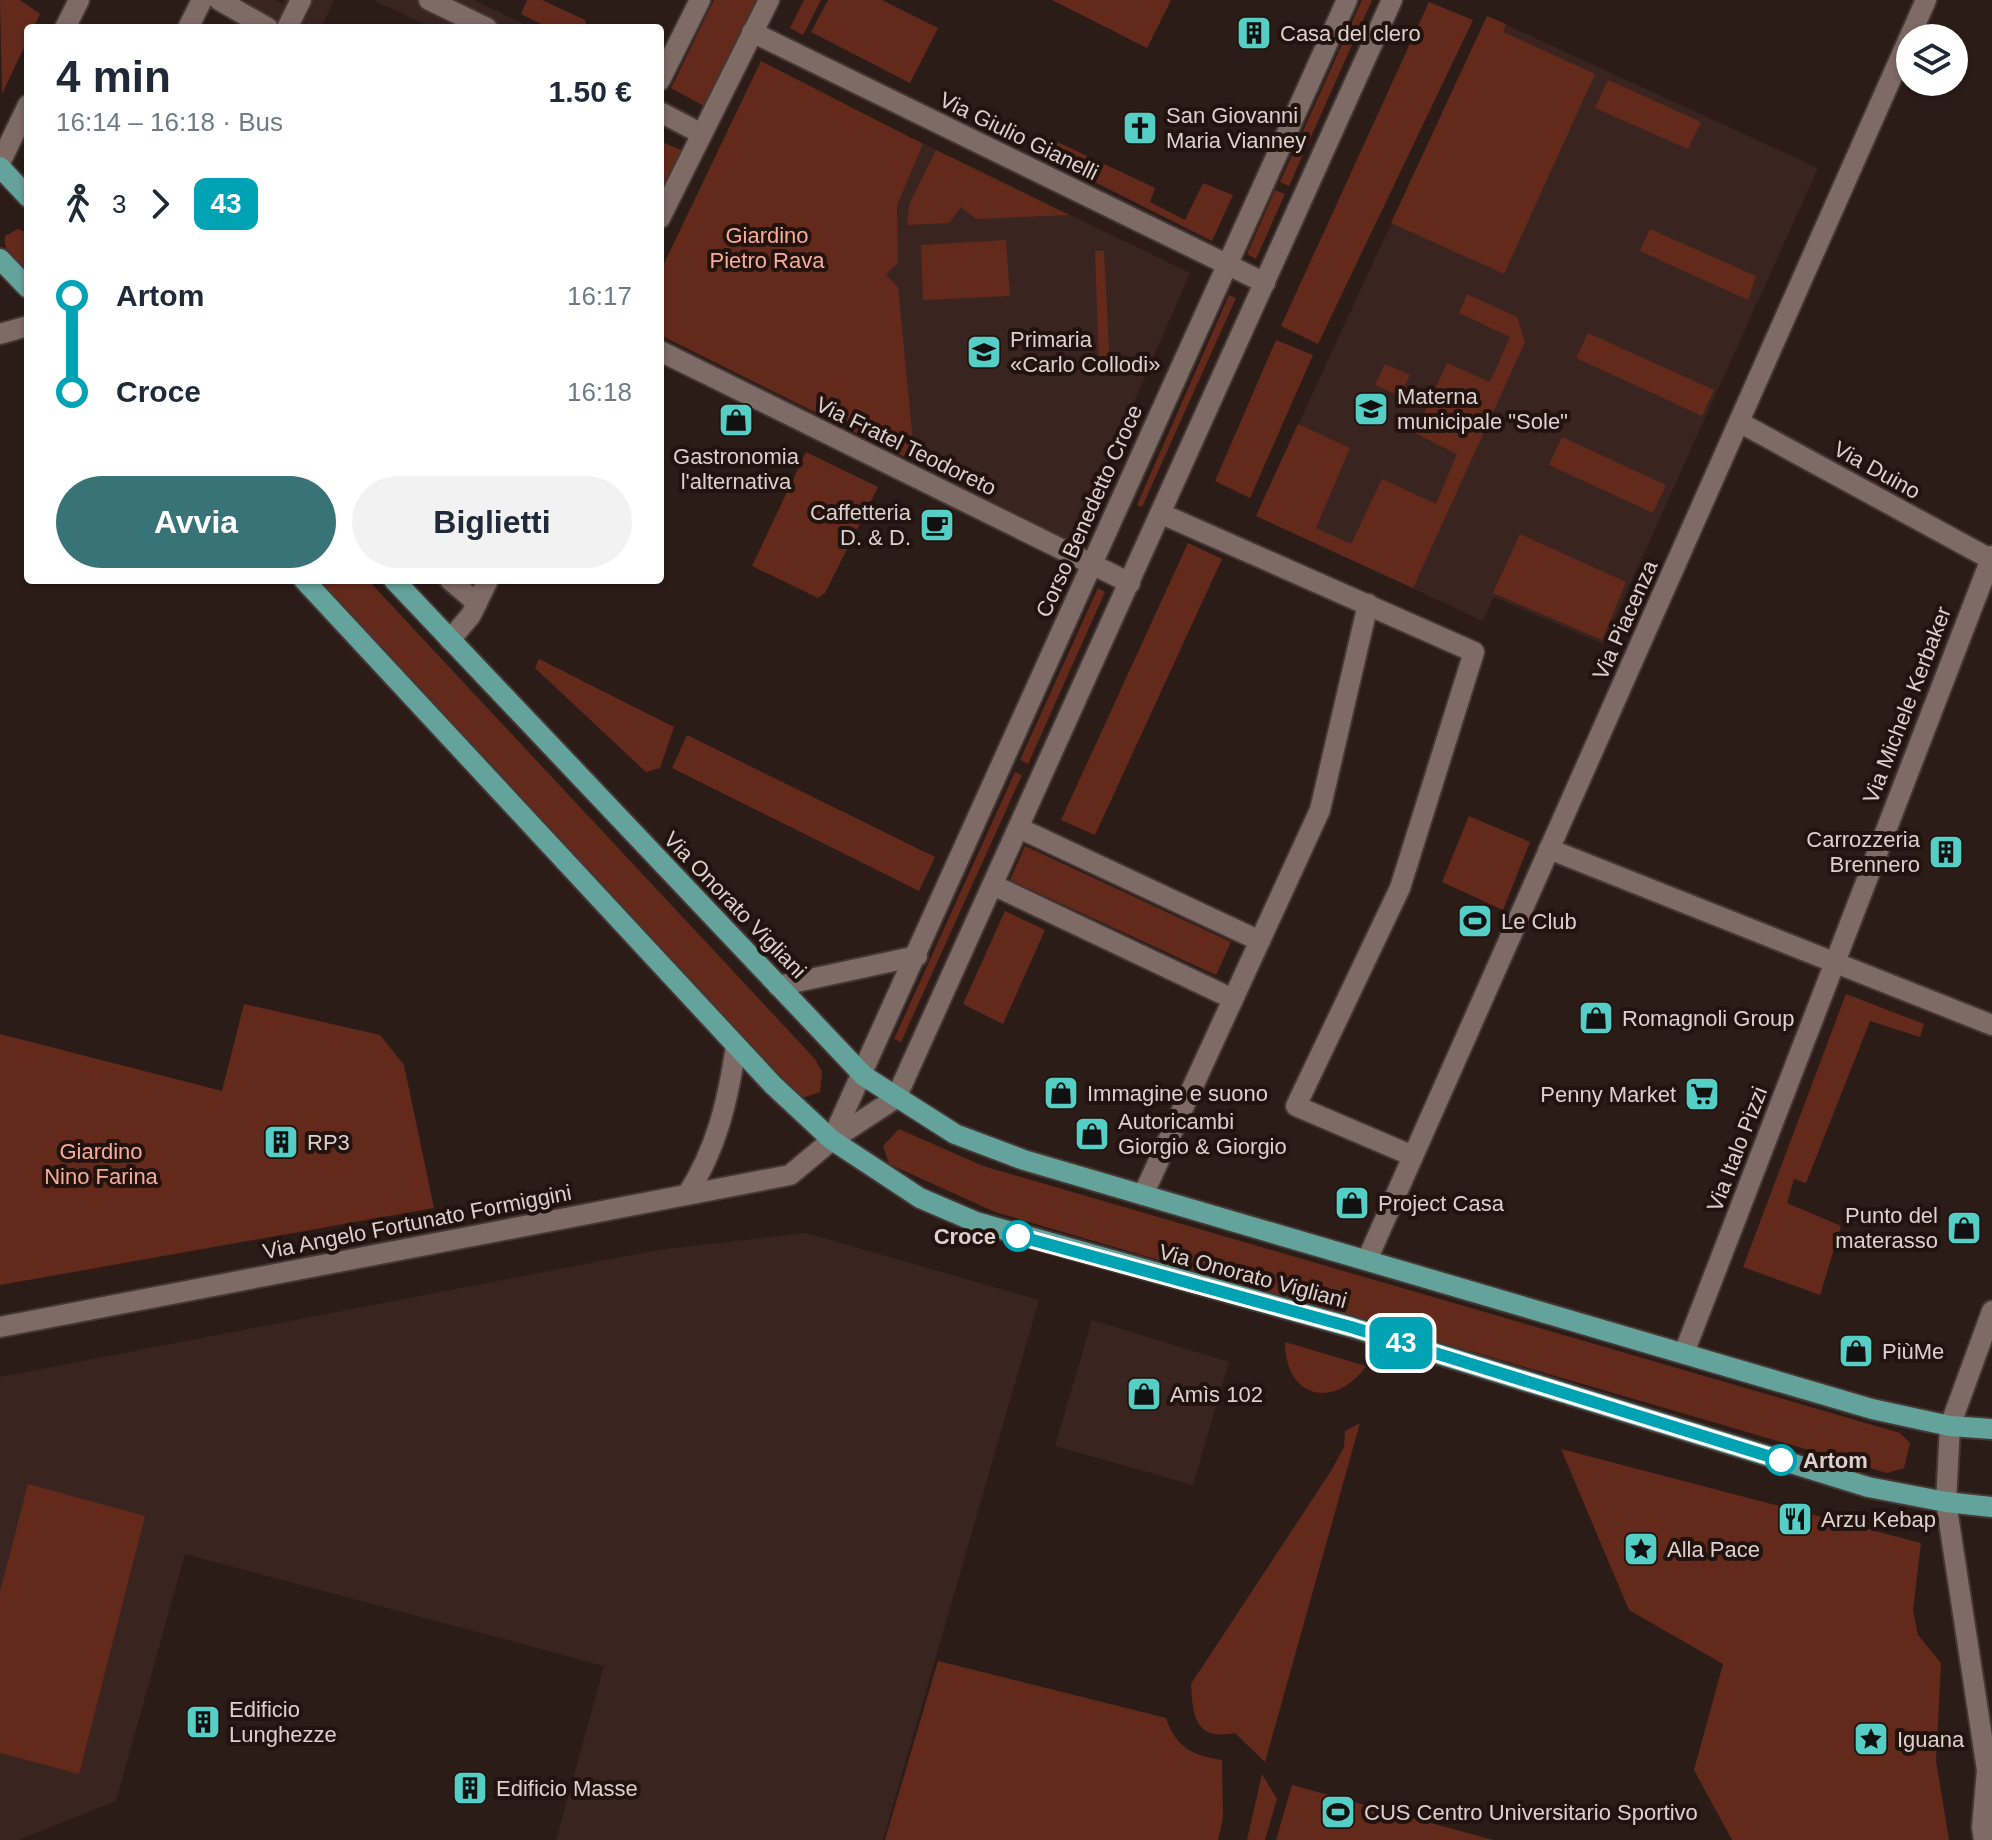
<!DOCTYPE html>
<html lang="it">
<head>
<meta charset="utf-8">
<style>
	:root { --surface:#fff; --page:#f2f2f3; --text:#1f2937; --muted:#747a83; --accent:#377377 }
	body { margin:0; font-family:Arial,sans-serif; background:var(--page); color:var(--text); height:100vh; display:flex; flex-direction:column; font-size:30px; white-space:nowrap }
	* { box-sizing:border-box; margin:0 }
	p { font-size:26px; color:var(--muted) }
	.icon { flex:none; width:44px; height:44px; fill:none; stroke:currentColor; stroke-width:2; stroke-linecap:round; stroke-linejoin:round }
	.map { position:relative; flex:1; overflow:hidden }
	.side { position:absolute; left:24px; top:24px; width:640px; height:560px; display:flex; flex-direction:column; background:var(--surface); border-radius:8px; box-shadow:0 2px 6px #0004 }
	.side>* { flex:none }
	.badge { padding:0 16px; border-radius:12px; font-size:28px; line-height:52px }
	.controls { position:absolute; left:1896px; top:24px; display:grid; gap:16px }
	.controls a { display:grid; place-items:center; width:72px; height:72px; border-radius:50%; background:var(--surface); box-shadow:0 2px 6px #0004; font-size:40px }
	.map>.badge { position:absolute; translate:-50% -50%; box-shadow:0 0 0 4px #fff }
	.legs { display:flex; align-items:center; gap:12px; height:88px; padding:0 32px; font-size:26px }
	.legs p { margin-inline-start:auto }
	.summary { display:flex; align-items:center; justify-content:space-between; height:136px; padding:0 32px }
	h1 { font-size:44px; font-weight:800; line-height:60px }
	.cta { display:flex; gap:16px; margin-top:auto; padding:16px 32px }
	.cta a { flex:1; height:92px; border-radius:48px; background:var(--accent); color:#fff; font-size:32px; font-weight:800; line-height:92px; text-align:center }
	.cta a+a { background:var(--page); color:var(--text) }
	ul { padding:0 32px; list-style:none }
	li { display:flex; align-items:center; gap:28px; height:96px; font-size:30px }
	li i { display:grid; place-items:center; width:12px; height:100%; margin:0 10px; background:currentColor }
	li i::after { content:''; width:20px; height:20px; margin:-10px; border:6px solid; border-radius:50%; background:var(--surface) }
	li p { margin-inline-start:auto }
	li:first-child i { background:linear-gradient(#0000 50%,currentColor 0) }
	li:last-child i { background:linear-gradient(currentColor 50%,#0000 0) }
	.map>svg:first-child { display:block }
	.built { fill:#39241f }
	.green { fill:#632a1c }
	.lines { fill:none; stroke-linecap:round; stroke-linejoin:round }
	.minor-casing { stroke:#443734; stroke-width:24 }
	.major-casing { stroke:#443734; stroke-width:24 }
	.minor { stroke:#7e6b66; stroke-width:20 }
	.major { stroke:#64a29c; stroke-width:20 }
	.line-1-casing { stroke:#fff; stroke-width:18 }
	.line-1 { stroke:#00a3b4; stroke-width:12 }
	.stop-1-dot { fill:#fff; stroke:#00a3b4; stroke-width:4 }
	.labels { text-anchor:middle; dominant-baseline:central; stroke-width:8; stroke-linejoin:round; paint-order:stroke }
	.poi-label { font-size:22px; fill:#dcd1ce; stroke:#22130f; text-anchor:start }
	.street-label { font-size:22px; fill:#dcd1ce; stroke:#22130f }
	.park-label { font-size:22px; fill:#f8ac99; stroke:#22130f }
	.stop-label { font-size:22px; font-weight:bold; fill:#dcd1ce; stroke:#22130f; text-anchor:end }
</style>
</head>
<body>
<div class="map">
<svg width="1992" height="1840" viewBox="0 0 1992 1840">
	<rect width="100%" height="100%" fill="#2c1c18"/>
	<g class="built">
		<path d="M246 0H275L283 4 285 0H334L321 28H275L242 7Z"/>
		<path d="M373 0H474L531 28H432Z"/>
		<path d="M1487 16 1818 168 1603 644 1494 597 1483 621 1256 516Z"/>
		<path d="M914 139 1190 273 1073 542 791 399Z"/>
		<path d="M806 1233 1039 1300 883 1840H556L604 1666 185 1554 116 1801 18 1840H0V1377L658 1250Z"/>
		<path d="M1092 1320 1229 1362 1193 1485 1055 1446Z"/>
	</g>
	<g class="green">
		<path d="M0 0H20L40 14 33 28H28V39L2 94Z"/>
		<path d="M527 0H542L585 20 587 28H549L521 14Z"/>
		<path d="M714 0H756L704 106 671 88Z"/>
		<path d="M804 0H821L803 35 790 28Z"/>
		<path d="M828 0H882L938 28 910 83 811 32Z"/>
		<path d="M1052 0H1171L1147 48Z"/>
		<path d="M1362 0H1372L1289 186 1280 182Z"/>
		<path d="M1429 2 1473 20 1318 344 1281 326Z"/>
		<path d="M1487 16 1506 24 1503 32 1595 74 1504 274 1391 223Z"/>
		<path d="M761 61 923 144 897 205 898 262 886 275 898 287 915 462 660 335V272Z"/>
		<path d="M1608 80 1701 122 1688 149 1595 108Z"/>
		<path d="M1047 137 1155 188 1150 202 1185 220 1203 183 1233 195 1212 241 1039 154Z"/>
		<path d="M660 141 681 150 660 193Z"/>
		<path d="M936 150 1069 215 976 219 961 207 949 223 907 225 909 205Z"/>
		<path d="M1275 190 1285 194 1256 259 1247 254Z"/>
		<path d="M18 229 28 233V276C17 264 3 254 5 236Z"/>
		<path d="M1650 229 1756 276 1748 300 1640 251Z"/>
		<path d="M1006 240 1010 296 923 300 921 245Z"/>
		<path d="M1095 251H1104L1110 368H1099Z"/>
		<path d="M1467 294 1517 317 1525 342 1413 588 1256 516 1298 424 1350 448 1316 528 1351 544 1382 479 1436 504 1457 454 1415 433 1447 363 1490 382 1510 337 1459 313Z"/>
		<path d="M1229 295 1236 298 1142 507 1137 505Z"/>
		<path d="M1588 333 1714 390 1702 416 1576 358Z"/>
		<path d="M1276 340 1313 355 1250 498 1215 481Z"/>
		<path d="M1385 364 1410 375 1400 396 1375 385Z"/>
		<path d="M1562 437 1666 485 1653 513 1549 465Z"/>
		<path d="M806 452 878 487 825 593 818 598 752 566Z"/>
		<path d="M1520 534 1626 582 1602 640 1493 593Z"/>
		<path d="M1188 543 1222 559 1095 835 1061 820Z"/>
		<path d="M312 580H368L815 1059 822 1072 820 1092 805 1097 795 1096Z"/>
		<path d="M1098 588 1105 592 1028 764 1020 760Z"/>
		<path d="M539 659 674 727 660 768 646 772 535 668Z"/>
		<path d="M687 735 935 857 919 891 672 768Z"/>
		<path d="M1015 772 1022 775 901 1042 894 1039Z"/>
		<path d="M1469 816 1530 842 1503 910 1442 882Z"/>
		<path d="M1025 846 1231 942 1216 975 1010 880Z"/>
		<path d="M1005 911 1045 930 1003 1024 963 1004Z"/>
		<path d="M1846 994 1924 1024 1920 1037 1870 1021 1806 1183 1794 1179 1787 1203 1841 1226 1820 1295 1743 1267Z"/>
		<path d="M244 1004 380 1035 404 1065 434 1208 0 1285V1034L222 1091Z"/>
		<path d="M899 1129 983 1166 1900 1433 1910 1443 1904 1468 1887 1473 995 1212 889 1164 883 1146Z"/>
		<path d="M1285 1342 1366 1366C1335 1410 1285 1399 1285 1342Z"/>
		<path d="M1360 1423 1265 1762 1235 1733C1194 1741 1193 1715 1191 1684L1331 1471 1344 1447 1345 1431Z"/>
		<path d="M1561 1449 1921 1543 1913 1610 1918 1635 1941 1663 1936 1761 1949 1840H1732L1694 1770 1723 1664 1629 1610Z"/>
		<path d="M28 1484 145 1516 79 1774 0 1753V1592Z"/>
		<path d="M938 1661 1166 1718C1176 1747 1192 1756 1222 1760L1223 1818 1218 1840H885Z"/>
		<path d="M1262 1774 1277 1799 1265 1840H1247Z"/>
		<path d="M1292 1785 1493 1840H1276Z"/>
	</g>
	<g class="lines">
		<g class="minor-casing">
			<g id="minor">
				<path d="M219 0 268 28"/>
				<path d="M429 0 487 28"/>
				<path d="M65 28 79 0"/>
				<path d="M188 28 202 0"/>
				<path d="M287 28 301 0"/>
				<path d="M752 32 1265 283"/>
				<path d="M660 80 700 0"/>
				<path d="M660 112 702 134"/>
				<path d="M0 163 28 105"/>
				<path d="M660 218 769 0"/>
				<path d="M0 334 28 326"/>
				<path d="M660 351 1130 583"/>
				<path d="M1739 422 1992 560"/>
				<path d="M1162 514 1474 652 1400 888 1296 1106 1413 1156"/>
				<path d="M450 580 477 603"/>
				<path d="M450 640 471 615 488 580"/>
				<path d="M1019 828 1260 941"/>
				<path d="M1549 849 1992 1025"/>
				<path d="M993 885 1233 999"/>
				<path d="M778 986 917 956"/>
				<path d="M833 1137 1347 0"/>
				<path d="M687 1195C717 1148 728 1100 736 1046"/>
				<path d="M1143 1195 1320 810 1368 604"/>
				<path d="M1367 1260 1926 0"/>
				<path d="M0 1327 790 1175 832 1140 896 1098 1392 0"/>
				<path d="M1684 1353 1992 556"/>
				<path d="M1984 1840 1982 1827 1987 1770 1946 1502 1950 1426 1992 1311"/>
			</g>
		</g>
		<g class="major-casing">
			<g id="major">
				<path d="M0 167 28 197"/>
				<path d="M0 259 28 288"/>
				<path d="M304 580 773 1085 832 1140 920 1198 976 1222 1351 1327 1868 1487 1946 1502 1992 1507"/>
				<path d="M394 580 864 1076 955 1134 1024 1160 1872 1409 1950 1426 1992 1429"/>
			</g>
		</g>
		<use href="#minor" class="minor"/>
		<use href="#major" class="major"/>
	</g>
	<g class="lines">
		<g class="line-1-casing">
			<path id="line-1" d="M1018 1236 1351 1327 1781 1460"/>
		</g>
		<use href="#line-1" class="line-1"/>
	</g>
	<defs>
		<g id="building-square" transform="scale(1.8)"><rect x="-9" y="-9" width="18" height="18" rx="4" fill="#55cec6" stroke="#22130f"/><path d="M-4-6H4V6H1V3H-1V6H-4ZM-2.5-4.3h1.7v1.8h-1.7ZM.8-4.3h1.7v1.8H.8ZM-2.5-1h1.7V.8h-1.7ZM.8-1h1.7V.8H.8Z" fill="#111"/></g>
		<g id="church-square" transform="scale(1.8)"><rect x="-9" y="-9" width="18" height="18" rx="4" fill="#55cec6" stroke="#22130f"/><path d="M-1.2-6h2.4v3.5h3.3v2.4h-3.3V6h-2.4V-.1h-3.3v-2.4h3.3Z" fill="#111"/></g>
		<g id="school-square" transform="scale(1.8)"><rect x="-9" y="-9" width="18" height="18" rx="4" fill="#55cec6" stroke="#22130f"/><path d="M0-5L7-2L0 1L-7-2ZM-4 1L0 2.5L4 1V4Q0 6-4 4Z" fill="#111"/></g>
		<g id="shop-square" transform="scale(1.8)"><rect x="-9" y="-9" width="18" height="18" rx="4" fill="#55cec6" stroke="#22130f"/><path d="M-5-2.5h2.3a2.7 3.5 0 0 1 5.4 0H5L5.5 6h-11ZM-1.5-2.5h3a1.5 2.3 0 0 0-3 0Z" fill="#111"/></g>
		<g id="cafe-square" transform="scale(1.8)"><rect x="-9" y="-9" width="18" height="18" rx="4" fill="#55cec6" stroke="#22130f"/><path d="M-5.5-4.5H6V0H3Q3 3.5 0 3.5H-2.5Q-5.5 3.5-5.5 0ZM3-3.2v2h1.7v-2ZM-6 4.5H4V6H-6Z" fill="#111"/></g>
		<g id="stadium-square" transform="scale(1.8)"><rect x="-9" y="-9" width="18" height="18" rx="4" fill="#55cec6" stroke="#22130f"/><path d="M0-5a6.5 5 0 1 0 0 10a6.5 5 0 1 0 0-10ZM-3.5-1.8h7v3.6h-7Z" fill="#111"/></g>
		<g id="supermarket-square" transform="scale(1.8)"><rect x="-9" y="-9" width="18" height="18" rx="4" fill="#55cec6" stroke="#22130f"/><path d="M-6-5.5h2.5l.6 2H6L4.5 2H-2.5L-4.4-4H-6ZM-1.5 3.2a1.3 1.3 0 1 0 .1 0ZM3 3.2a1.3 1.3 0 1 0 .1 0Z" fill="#111"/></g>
		<g id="restaurant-square" transform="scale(1.8)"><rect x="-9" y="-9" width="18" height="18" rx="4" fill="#55cec6" stroke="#22130f"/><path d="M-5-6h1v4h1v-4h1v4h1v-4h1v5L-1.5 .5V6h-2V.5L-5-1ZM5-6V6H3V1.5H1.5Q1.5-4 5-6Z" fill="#111"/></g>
		<g id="sight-square" transform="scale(1.8)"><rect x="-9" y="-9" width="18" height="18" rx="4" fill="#55cec6" stroke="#22130f"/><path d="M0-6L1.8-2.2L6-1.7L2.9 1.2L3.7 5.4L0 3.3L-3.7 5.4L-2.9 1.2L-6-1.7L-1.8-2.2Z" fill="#111"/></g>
	</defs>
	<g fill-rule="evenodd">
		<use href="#building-square" x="1254" y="33"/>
		<use href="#church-square" x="1140" y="128"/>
		<use href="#school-square" x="984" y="352"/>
		<use href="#school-square" x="1371" y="409"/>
		<use href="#shop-square" x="736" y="420"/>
		<use href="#cafe-square" x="937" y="525"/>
		<use href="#building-square" x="1946" y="852"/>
		<use href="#stadium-square" x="1475" y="921"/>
		<use href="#shop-square" x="1596" y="1018"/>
		<use href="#shop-square" x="1061" y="1093"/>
		<use href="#supermarket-square" x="1702" y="1094"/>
		<use href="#shop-square" x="1092" y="1134"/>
		<use href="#building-square" x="281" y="1142"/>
		<use href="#shop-square" x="1352" y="1203"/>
		<use href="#shop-square" x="1964" y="1228"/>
		<use href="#shop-square" x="1856" y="1351"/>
		<use href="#shop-square" x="1144" y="1394"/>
		<use href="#restaurant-square" x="1795" y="1519"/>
		<use href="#sight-square" x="1641" y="1549"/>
		<use href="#building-square" x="203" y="1722"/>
		<use href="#sight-square" x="1871" y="1739"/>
		<use href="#building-square" x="470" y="1788"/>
		<use href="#stadium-square" x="1338" y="1812"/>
	</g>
	<g class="stop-1-dot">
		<circle cx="1018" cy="1236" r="14"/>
		<circle cx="1781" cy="1460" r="14"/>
	</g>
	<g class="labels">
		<g class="poi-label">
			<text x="1280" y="33">Casa del clero</text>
			<text x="1166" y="115">San Giovanni<tspan x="1166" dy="25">Maria Vianney</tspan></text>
			<text x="1010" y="339">Primaria<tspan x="1010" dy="25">«Carlo Collodi»</tspan></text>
			<text x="1397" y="396">Materna<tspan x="1397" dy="25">municipale "Sole"</tspan></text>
			<text x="736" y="456" text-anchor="middle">Gastronomia<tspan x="736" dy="25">l'alternativa</tspan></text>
			<text x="911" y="512" text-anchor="end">Caffetteria<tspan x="911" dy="25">D. &amp; D.</tspan></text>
			<text x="1920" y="839" text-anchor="end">Carrozzeria<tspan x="1920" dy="25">Brennero</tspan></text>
			<text x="1501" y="921">Le Club</text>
			<text x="1622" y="1018">Romagnoli Group</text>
			<text x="1087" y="1093">Immagine e suono</text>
			<text x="1676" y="1094" text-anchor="end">Penny Market</text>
			<text x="1118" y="1121">Autoricambi<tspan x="1118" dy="25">Giorgio &amp; Giorgio</tspan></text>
			<text x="307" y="1142">RP3</text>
			<text x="1378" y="1203">Project Casa</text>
			<text x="1938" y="1215" text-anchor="end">Punto del<tspan x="1938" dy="25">materasso</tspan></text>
			<text x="1882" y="1351">PiùMe</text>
			<text x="1170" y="1394">Amìs 102</text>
			<text x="1821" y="1519">Arzu Kebap</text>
			<text x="1667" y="1549">Alla Pace</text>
			<text x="229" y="1709">Edificio<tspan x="229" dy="25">Lunghezze</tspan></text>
			<text x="1897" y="1739">Iguana</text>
			<text x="496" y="1788">Edificio Masse</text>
			<text x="1364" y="1812">CUS Centro Universitario Sportivo</text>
		</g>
		<g class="street-label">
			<text transform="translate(1019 136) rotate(26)">Via Giulio Gianelli</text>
			<text transform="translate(906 446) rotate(26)">Via Fratel Teodoreto</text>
			<text transform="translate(1877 470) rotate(29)">Via Duino</text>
			<text transform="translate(1089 511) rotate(-66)">Corso Benedetto Croce</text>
			<text transform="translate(1625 620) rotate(-66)">Via Piacenza</text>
			<text transform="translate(1907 705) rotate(-69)">Via Michele Kerbaker</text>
			<text transform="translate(735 905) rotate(46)">Via Onorato Vigliani</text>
			<text transform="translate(1737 1149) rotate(-69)">Via Italo Pizzi</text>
			<text transform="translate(417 1222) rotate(-11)">Via Angelo Fortunato Formiggini</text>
			<text transform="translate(1253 1276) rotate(15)">Via Onorato Vigliani</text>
		</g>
		<g class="park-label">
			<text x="767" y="235">Giardino<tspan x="767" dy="25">Pietro Rava</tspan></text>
			<text x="101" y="1151">Giardino<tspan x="101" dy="25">Nino Farina</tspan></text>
		</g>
		<g class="stop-label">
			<text x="996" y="1236">Croce</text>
			<text x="1803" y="1460" text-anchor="start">Artom</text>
		</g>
	</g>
</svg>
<div class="controls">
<a><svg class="icon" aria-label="layers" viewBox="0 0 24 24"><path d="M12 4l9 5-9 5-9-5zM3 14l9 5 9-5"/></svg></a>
</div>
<b class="badge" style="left:1401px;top:1343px;background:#00a3b4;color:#fff">43</b>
<section class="side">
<div class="summary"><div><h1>4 min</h1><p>16:14 – 16:18 · Bus</p></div><b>1.50 €</b></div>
<div class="legs"><svg class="icon" aria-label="walk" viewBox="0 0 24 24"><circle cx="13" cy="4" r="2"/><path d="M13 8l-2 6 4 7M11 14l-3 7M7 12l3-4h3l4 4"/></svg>3<svg class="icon" aria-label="forward" viewBox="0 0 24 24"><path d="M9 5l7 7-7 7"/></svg><b class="badge" style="background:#00a3b4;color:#fff">43</b></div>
<ul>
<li><i style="color:#00a3b4"></i><b>Artom</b><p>16:17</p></li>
<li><i style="color:#00a3b4"></i><b>Croce</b><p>16:18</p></li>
</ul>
<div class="cta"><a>Avvia</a><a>Biglietti</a></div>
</section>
</div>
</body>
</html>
